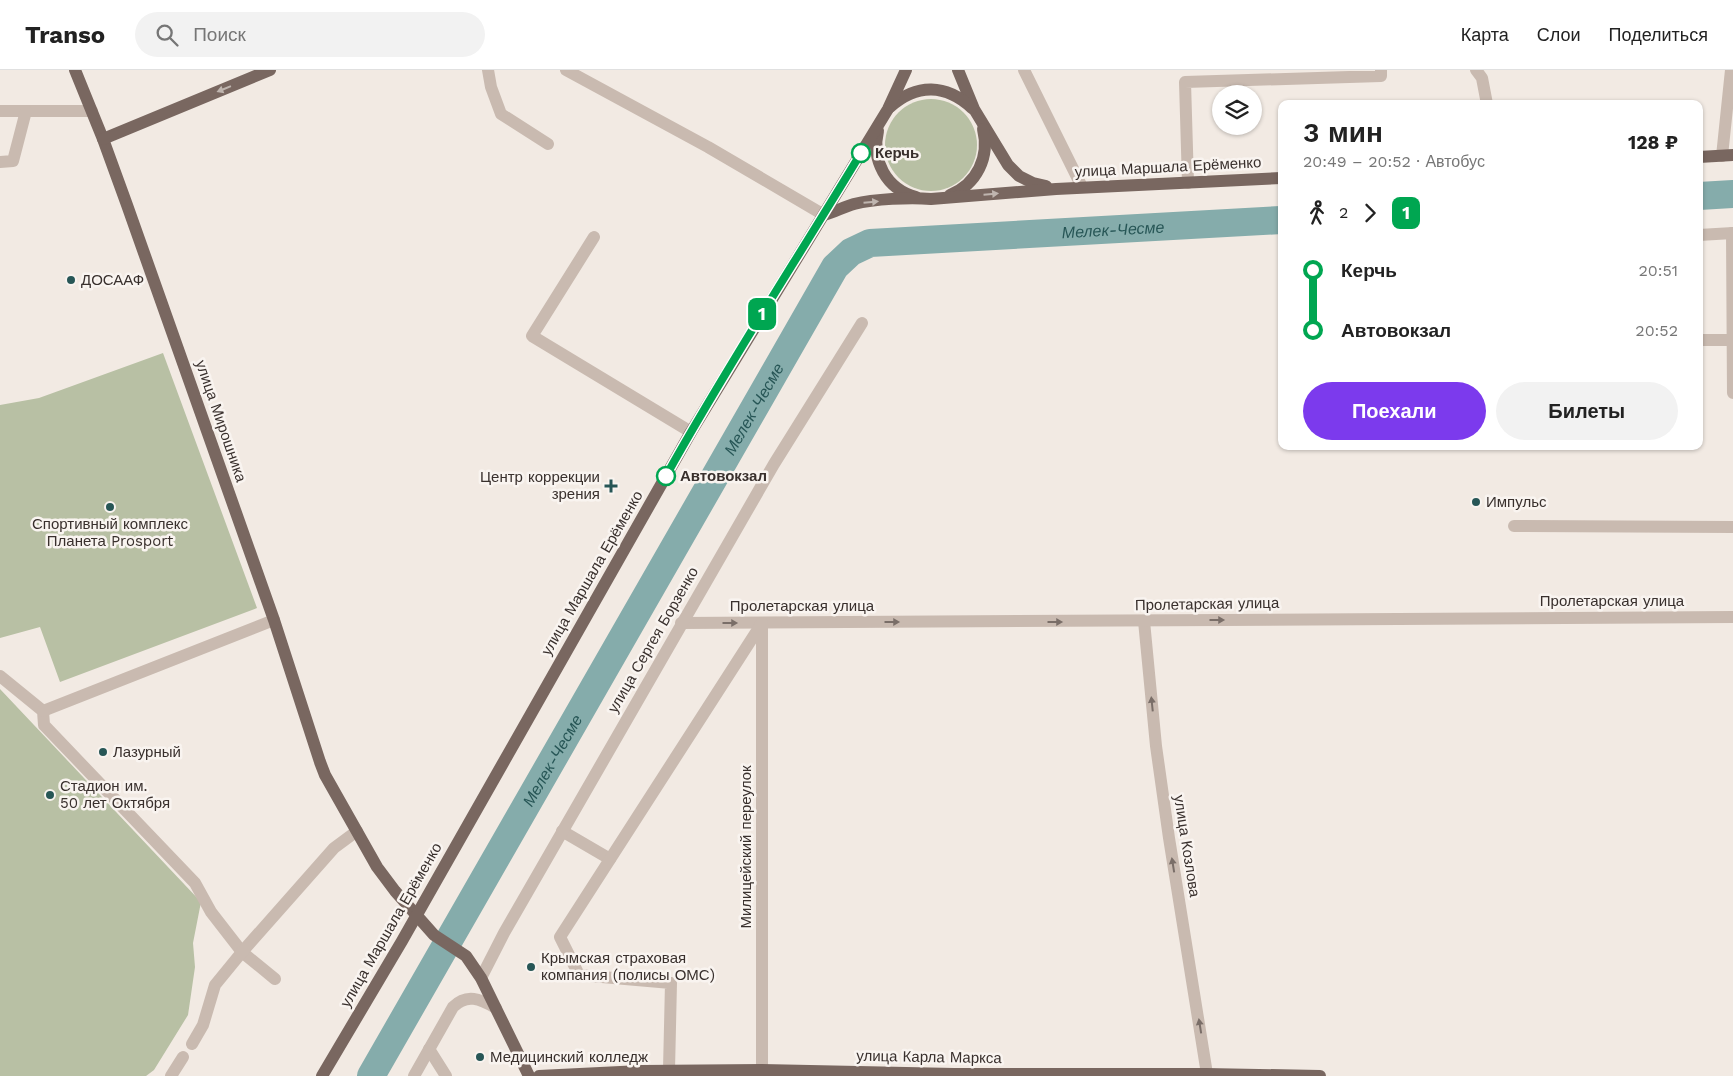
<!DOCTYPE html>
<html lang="ru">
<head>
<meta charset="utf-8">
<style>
	:root { --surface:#fff; --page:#f2f2f2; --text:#222; --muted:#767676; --line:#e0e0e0; --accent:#7c3aed }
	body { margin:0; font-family:"Work Sans",sans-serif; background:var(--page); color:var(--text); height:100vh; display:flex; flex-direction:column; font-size:19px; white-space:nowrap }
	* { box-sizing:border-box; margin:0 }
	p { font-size:16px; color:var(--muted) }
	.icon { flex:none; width:28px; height:28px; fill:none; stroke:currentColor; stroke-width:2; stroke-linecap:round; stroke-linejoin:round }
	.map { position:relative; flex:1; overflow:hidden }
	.side { position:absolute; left:1278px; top:30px; width:425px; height:350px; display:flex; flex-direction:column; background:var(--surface); border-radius:10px; box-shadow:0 1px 4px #0004 }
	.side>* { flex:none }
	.badge { padding:0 10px; border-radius:8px; font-size:18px; line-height:32px }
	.buttons { position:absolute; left:1212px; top:15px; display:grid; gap:10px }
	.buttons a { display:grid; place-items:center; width:50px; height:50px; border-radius:50%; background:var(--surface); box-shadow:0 1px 4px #0004; font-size:25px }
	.map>.badge { position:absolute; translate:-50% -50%; box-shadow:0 0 0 2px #fff }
	.legs { display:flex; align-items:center; gap:8px; height:55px; padding:0 25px; font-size:16px }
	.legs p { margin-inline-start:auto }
	.overview { display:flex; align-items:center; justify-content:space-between; height:85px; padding:0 25px }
	h1 { font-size:28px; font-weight:600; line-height:38px }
	.primary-button { display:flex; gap:10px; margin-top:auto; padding:10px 25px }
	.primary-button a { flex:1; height:58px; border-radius:30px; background:var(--accent); color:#fff; font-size:20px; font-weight:600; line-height:58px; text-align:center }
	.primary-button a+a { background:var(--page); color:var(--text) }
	ul { padding:0 25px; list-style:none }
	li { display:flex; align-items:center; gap:18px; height:60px; font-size:19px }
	li i { display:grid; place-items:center; width:8px; height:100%; margin:0 6px; background:currentColor }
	li i::after { content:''; width:12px; height:12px; margin:-6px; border:4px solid; border-radius:50%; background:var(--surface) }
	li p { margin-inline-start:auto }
	li:first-child i { background:linear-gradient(#0000 50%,currentColor 0) }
	li:last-child i { background:linear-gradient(currentColor 50%,#0000 0) }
	header { display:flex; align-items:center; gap:30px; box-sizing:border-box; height:70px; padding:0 25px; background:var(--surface); border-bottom:1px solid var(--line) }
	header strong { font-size:24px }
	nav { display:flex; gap:28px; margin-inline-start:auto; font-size:18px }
	.search { width:350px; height:45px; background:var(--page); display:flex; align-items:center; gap:12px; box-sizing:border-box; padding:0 18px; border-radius:28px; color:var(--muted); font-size:19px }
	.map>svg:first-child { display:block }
	.green { fill:#b8c0a4 }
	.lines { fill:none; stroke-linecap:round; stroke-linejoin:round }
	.river { stroke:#85acab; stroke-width:28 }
	.minor { stroke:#c9bab0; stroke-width:12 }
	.major { stroke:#796760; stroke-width:12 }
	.oneway { fill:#bfb5af }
	.oneway2 { fill:#7a6e68 }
	.line-1-casing { stroke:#fff; stroke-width:11 }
	.line-1 { stroke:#00a651; stroke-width:8 }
	.stop-1-dot { fill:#fff; stroke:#00a651; stroke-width:2.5 }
	.poi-dot { fill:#275656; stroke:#f9f4f0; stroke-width:2 }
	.labels { text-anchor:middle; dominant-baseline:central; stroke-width:5; stroke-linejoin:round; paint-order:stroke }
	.stop-label { font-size:15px; font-weight:bold; fill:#39302d; stroke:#f9f4f0; text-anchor:start }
	.street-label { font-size:15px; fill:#39302d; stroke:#f9f4f0 }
	.poi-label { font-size:15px; fill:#39302d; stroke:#f9f4f0; text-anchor:start }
	.water-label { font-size:16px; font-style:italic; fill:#275656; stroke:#f9f4f0 }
</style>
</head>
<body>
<header>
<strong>Transo</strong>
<div class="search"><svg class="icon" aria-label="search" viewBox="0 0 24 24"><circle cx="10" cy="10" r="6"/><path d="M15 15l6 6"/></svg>Поиск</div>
<nav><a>Карта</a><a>Слои</a><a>Поделиться</a></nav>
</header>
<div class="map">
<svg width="1733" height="1006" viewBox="0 0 1733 1006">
	<rect width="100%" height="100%" fill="#f2eae3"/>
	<g class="green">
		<circle cx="931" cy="75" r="46"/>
		<path d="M163 283 257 538 60 612 40 557 0 568V335L39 328Z"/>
		<path d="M0 619 201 832 193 873 195 897 188 945 154 1000 146 1006H0Z"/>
	</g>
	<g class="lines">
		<g class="river">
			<path d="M1699 126 1733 124"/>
			<path id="s1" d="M371 1006 835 197 851 182 870 173 1281 150"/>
		</g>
		<g class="minor">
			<path d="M488 0 491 17 501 44 548 74"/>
			<path d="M566 0 708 77 824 145"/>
			<path d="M1024 0 1082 117"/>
			<path d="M1476 0 1482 8 1487 34"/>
			<path d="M0 41H92"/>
			<path d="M1722 86 1731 0"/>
			<path d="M0 92 13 91 26 41"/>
			<path d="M1188 113 1185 12 1381 6V0"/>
			<path d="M1732 163 1733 323"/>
			<path d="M1699 165 1733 163"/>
			<path d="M594 167 532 266 691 362"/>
			<path d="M1699 270H1733"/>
			<path d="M1514 456 1733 457"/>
			<path d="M1144 551 1156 676 1169 768 1207 1004"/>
			<path d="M681 553 1733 547"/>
			<path d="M0 606 43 641 44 655 195 813 211 842 242 882 275 909"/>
			<path d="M43 641 274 550"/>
			<path d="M562 761 610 789"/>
			<path d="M481 908 504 863 774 394 862 253"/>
			<path d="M192 974 203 955 215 915 242 882 334 778 357 761"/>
			<path d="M429 979 446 1006"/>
			<path d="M669 1000 671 913 579 905 560 867 762 553"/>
			<path d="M762 1000V553"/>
			<path d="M171 1006 183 987"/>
			<path d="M414 1006 453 937C467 923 480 929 496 938"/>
		</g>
		<g class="major">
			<path d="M75 0 103 69 127 135 274 550 320 692 325 705 377 797 395 821 434 865 466 886 481 908 529 1006"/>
			<path d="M958 0 974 39 1008 95 1019 106 1033 113 1046 116"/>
			<path d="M890 37C917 13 946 14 972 38"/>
			<path d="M878 61C871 90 886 119 916 127"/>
			<path d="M103 69 270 0"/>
			<path d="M1699 87 1733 85"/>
			<path d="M950 125C977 114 990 87 983 59"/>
			<path d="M824 145C834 142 844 137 854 134 874 129 910 127 931 129L1056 119 1281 108"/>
			<path d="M322 1006 402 871 691 362 888 39 906 0"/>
			<path d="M539 1006 641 1001 762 1000 954 1004H1207L1320 1006"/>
		</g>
	</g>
	<defs><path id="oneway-solid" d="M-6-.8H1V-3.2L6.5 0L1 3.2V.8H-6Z" transform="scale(1.25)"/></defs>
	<g class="oneway">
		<use href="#oneway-solid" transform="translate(224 19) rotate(158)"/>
		<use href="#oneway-solid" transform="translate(991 124) rotate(-5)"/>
		<use href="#oneway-solid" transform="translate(871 132) rotate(-5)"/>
	</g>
	<g class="oneway2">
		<use href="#oneway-solid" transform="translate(1217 550)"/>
		<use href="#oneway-solid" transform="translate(892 552)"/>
		<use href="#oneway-solid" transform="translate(1055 552)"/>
		<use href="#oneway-solid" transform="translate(730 553)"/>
		<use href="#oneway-solid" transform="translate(1152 634) rotate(-96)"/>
		<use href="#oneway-solid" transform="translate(1173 795) rotate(-99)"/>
		<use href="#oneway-solid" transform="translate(1200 956) rotate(-99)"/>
	</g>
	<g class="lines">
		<g class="line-1-casing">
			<path id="line-1" d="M666 406C727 296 796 191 861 83"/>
		</g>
		<use href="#line-1" class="line-1"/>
	</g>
	<g class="stop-1-dot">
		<circle cx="861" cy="83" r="9"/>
		<circle cx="666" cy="406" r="9"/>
	</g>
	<g class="poi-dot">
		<circle cx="71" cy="210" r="5"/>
		<path d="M608.5 408.5h5v5h5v5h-5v5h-5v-5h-5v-5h5z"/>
		<circle cx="1476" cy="432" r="5"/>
		<circle cx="110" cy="437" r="5"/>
		<circle cx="103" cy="682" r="5"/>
		<circle cx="50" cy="725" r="5"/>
		<circle cx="531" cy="897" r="5"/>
		<circle cx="480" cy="987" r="5"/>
	</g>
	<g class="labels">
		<g class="stop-label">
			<text x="875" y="83">Керчь</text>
			<text x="680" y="406">Автовокзал</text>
		</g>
		<g class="street-label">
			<text transform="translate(1168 97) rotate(-3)">улица Маршала Ерёменко</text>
			<text transform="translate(221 351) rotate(71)">улица Мирошника</text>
			<text transform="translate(592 503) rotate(-60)">улица Маршала Ерёменко</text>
			<text x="1612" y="531">Пролетарская улица</text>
			<text transform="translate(1207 534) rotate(-1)">Пролетарская улица</text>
			<text x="802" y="536">Пролетарская улица</text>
			<text transform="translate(653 570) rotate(-60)">улица Сергея Борзенко</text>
			<text transform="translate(1187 776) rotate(81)">улица Козлова</text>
			<text transform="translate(746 777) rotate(-90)">Милицейский переулок</text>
			<text transform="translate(391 855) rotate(-60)">улица Маршала Ерёменко</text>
			<text transform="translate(929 987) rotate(1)">улица Карла Маркса</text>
		</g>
		<g class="poi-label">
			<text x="81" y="210">ДОСААФ</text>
			<text x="600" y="407" text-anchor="end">Центр коррекции<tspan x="600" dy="17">зрения</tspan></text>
			<text x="1486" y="432">Импульс</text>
			<text x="110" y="454" text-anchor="middle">Спортивный комплекс<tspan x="110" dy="17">Планета Prosport</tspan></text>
			<text x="113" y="682">Лазурный</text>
			<text x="60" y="716">Стадион им.<tspan x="60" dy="17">50 лет Октября</tspan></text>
			<text x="541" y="888">Крымская страховая<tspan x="541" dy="17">компания (полисы ОМС)</tspan></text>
			<text x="490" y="987">Медицинский колледж</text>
		</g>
		<g class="water-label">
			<text stroke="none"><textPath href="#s1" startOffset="1219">Мелек-Чесме</textPath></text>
			<text stroke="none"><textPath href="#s1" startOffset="769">Мелек-Чесме</textPath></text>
			<text stroke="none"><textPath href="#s1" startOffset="364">Мелек-Чесме</textPath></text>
		</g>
	</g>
</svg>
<div class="buttons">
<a><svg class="icon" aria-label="layers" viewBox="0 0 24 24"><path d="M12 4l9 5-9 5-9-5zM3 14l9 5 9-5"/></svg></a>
</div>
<b class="badge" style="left:762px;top:244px;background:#00a651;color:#fff">1</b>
<section class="side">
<div class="overview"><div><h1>3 мин</h1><p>20:49 – 20:52 · Автобус</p></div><b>128 ₽</b></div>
<div class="legs"><svg class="icon" aria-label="walk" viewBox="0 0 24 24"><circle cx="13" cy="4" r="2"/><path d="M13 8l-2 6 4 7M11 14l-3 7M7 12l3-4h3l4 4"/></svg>2<svg class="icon" aria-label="forward" viewBox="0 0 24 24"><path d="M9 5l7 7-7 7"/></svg><b class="badge" style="background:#00a651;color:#fff">1</b></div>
<ul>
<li><i style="color:#00a651"></i><b>Керчь</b><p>20:51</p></li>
<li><i style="color:#00a651"></i><b>Автовокзал</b><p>20:52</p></li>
</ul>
<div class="primary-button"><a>Поехали</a><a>Билеты</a></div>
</section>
</div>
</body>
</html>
